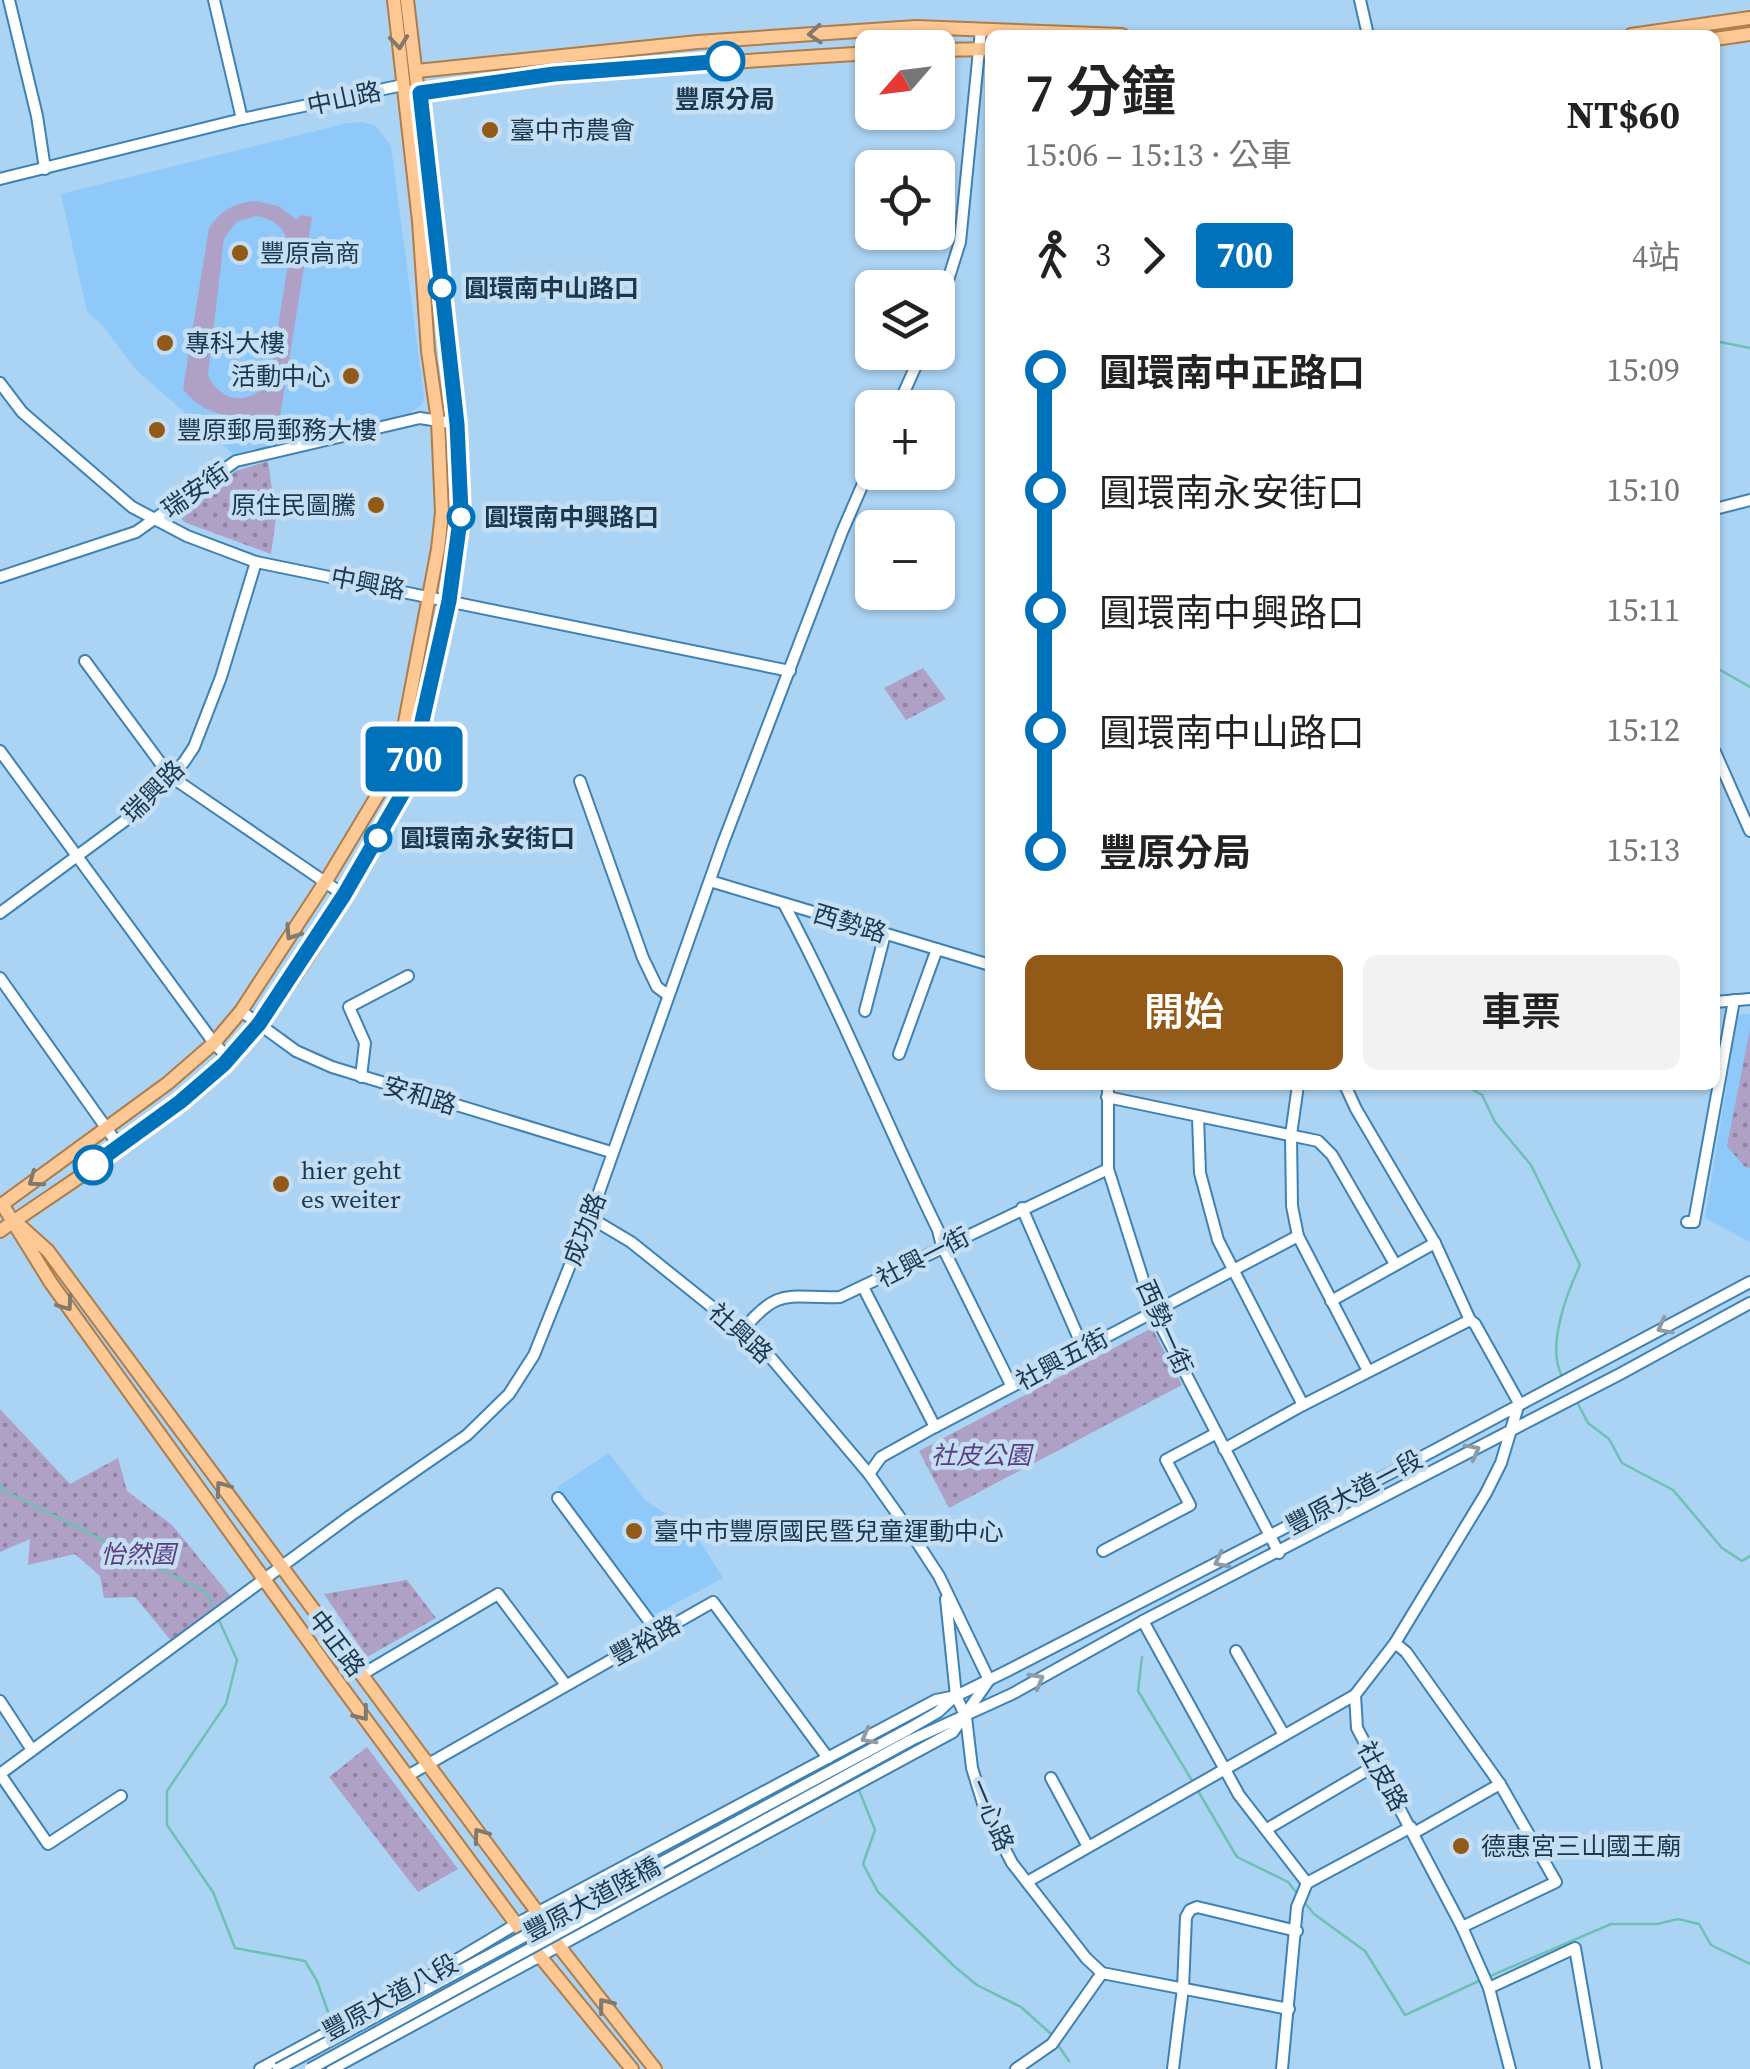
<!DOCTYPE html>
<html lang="zh-TW">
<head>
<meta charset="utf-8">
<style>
	:root { --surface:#fff; --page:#f2f2f2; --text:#222; --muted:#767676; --accent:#935916 }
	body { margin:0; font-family:"Source Serif 4","Noto Sans TC",serif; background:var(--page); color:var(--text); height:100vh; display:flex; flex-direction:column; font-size:38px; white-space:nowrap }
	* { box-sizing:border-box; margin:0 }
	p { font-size:32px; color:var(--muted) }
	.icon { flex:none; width:55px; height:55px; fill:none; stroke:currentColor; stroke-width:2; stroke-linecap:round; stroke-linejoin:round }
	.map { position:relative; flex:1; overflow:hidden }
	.drawer { position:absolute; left:985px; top:30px; width:735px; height:1060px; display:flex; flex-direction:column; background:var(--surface); border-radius:15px; box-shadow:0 2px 8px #0004 }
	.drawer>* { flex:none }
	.badge { padding:0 20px; border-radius:8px; font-size:35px; line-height:65px }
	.needle { width:65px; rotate:242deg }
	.buttons { position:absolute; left:855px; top:30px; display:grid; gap:20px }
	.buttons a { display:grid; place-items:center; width:100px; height:100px; border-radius:15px; background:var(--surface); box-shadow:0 2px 8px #0004; font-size:50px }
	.map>.badge { position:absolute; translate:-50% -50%; box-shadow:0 0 0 5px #fff }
	.legs { display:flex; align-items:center; gap:15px; height:110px; padding:0 40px; font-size:32px }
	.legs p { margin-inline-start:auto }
	.head { display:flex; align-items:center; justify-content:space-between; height:170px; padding:0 40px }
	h1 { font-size:55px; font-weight:600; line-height:75px }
	.action { display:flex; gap:20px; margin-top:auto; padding:20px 40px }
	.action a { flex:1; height:115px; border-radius:15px; background:var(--accent); color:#fff; font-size:40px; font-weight:600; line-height:115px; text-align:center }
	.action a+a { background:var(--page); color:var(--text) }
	ul { padding:0 40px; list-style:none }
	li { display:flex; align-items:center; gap:35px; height:120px; font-size:38px }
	li i { display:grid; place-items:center; width:15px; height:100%; margin:0 12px; background:currentColor }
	li i::after { content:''; width:25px; height:25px; margin:-12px; border:8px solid; border-radius:50%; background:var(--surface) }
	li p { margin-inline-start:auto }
	li:first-child i { background:linear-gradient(#0000 50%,currentColor 0) }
	li:last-child i { background:linear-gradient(currentColor 50%,#0000 0) }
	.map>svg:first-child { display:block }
	.built { fill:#8ec9f9 }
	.green { fill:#afa0c6; fill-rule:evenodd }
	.park { fill:url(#park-dots) }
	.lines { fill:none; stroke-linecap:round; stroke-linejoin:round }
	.stream { stroke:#6dc1b4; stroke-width:2.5 }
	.minor-casing { stroke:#3e82b4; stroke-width:14 }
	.major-casing { stroke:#ad7e4c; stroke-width:16 }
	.minor { stroke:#fff; stroke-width:10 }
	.major { stroke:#fdc893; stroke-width:12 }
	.minor-bridge-casing { stroke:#3e82b4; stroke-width:14; stroke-linecap:butt }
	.minor-bridge { stroke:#fff; stroke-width:10 }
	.oneway { stroke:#81796d }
	.oneway2 { stroke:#8e9ca6 }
	.line-1-casing { stroke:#fff; stroke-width:22 }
	.line-1 { stroke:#0072bc; stroke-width:15 }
	.stop-1-dot { fill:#fff; stroke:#0072bc; stroke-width:5 }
	.poi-dot { fill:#935916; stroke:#c4def4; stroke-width:4 }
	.labels { text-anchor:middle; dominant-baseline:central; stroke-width:9; stroke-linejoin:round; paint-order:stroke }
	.street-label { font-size:25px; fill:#1c384e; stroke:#c4def4 }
	.stop-label { font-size:25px; font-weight:bold; fill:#1c384e; stroke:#c4def4; text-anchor:start }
	.poi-label { font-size:25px; fill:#1c384e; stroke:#c4def4; text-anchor:start }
	.park-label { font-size:25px; font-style:italic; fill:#5d3d82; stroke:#c4def4 }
</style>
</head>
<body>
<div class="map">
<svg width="1750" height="2069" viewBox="0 0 1750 2069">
	<defs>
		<pattern id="park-dots" width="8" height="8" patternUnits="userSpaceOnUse" patternTransform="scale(2.5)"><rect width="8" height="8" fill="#afa0c6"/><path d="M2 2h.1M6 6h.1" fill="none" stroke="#8e83a3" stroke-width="1.8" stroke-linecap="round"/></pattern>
	</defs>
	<rect width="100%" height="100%" fill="#abd3f3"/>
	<g class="built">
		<path d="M362 122 376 126 391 146 424 397 422 404 410 413 233 454 136 370 102 325 87 312 61 194 348 123Z"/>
		<path d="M1750 1014V1242L1705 1218 1738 1015Z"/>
		<path d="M609 1453 645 1500 695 1533 723 1578 652 1616 557 1487Z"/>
	</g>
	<path class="green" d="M256 201 278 206 296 219 301 215 312 217 279 423 264 421 258 415C229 420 201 413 183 389L209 228C220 211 235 202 256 201ZM256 216C277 219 288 231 290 252L269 382C250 406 220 403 208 375L224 239 236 222Z"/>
	<g class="park">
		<path d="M268 461 276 518 271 554 184 522 180 517 181 511 236 471Z"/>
		<path d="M923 668 946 699 906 720 884 688Z"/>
		<path d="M1750 1029V1168L1744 1166 1727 1146Z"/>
		<path d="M1152 1328 1182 1385 949 1508 919 1451Z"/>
		<path d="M0 1409 70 1484 118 1458 127 1491 172 1525 238 1605 178 1649 135 1597 104 1598 100 1576 75 1554 28 1565 30 1539 0 1552Z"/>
		<path d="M407 1580 436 1618 367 1657 324 1594Z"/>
		<path d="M367 1747 458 1869 418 1892 329 1777Z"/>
	</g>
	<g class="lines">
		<g class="stream">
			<path d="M1715 341 1750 348"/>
			<path d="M1715 667 1750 687"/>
			<path d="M1465 1085 1482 1095 1495 1122 1531 1165 1580 1265C1567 1293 1546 1347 1562 1376"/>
			<path d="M1576 1400 1588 1423 1609 1439 1622 1463 1673 1490 1722 1548 1742 1561 1750 1556"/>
			<path d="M0 1485 3 1490 206 1592 215 1610"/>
			<path d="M218 1618 237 1660 226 1704 167 1791V1825L213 1892 235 1948 305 1961 317 1981 332 2023"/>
			<path d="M1142 1657 1138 1691 1194 1784"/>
			<path d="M859 1790 875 1830 863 1864 878 1892 954 1966 977 1985 1021 2007 1051 2034"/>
			<path d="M1198 1791 1237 1857 1288 1882 1296 1892"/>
			<path d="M1305 1903 1314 1914 1365 1951 1405 2015 1481 1980"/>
			<path d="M1488 1977 1611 1924H1657L1678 1919 1699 1924 1711 1945 1750 1964"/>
			<path d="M1058 2045 1069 2061"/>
		</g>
		<g class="minor-casing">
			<g id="minor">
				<path d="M9 0 37 116 45 169"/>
				<path d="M214 0 242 119"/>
				<path d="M1360 0 1368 35"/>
				<path d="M0 179 242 119 403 85"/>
				<path d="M938 312 960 242 981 30"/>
				<path d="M0 383 22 412 132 507 187 536 256 562 790 671"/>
				<path d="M897 408 922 352"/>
				<path d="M1715 509 1750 500"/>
				<path d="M0 577 136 532 236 461 420 418 457 424"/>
				<path d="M85 661 170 776 344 895"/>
				<path d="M0 751 214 1043 229 1059"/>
				<path d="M1715 752 1750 831"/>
				<path d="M580 781 643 958 657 987 668 995"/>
				<path d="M710 881 990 965"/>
				<path d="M784 904C841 1010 885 1122 938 1230L942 1246 1011 1385"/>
				<path d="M0 913 138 811 184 762 194 747 221 677 256 562"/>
				<path d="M0 978 119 1146"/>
				<path d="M1715 1002 1750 999"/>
				<path d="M241 1011 296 1051 332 1067 611 1152"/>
				<path d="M865 1011 885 934"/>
				<path d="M899 1054 937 949"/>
				<path d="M361 1077 365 1043 349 1007 408 976"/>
				<path d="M1108 1085V1169L1153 1311 1279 1553"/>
				<path d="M1298 1085 1291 1135 1292 1206 1298 1236 1368 1371"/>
				<path d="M1345 1085 1356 1109 1435 1243 1470 1320 1475 1324 1519 1403 1501 1463 1486 1493 1395 1643 1355 1695 1357 1728 1462 1927 1489 1988 1510 2069"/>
				<path d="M1107 1097 1318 1141 1332 1155 1395 1264"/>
				<path d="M1198 1117 1200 1173 1218 1240 1303 1405"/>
				<path d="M1022 1208 1083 1348"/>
				<path d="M1687 1222H1694L1734 1000"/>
				<path d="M863 1287 935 1427"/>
				<path d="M1331 1301 1435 1243"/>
				<path d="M742 1331C780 1285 788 1299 840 1297L1108 1169"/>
				<path d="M1224 1449 1303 1405 1470 1320"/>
				<path d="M869 1474 881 1457 935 1427 1298 1236"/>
				<path d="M558 1498 658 1633"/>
				<path d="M1103 1551 1190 1505 1166 1460 1215 1434"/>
				<path d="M946 1599 956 1696 966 1717 972 1768 985 1810 1012 1863 1086 1958 1102 1973 1289 2009"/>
				<path d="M1143 1621 1239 1795 1307 1883"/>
				<path d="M1395 1643 1406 1652 1500 1784 1556 1882 1462 1927"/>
				<path d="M1236 1651 1284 1735"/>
				<path d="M361 1675 498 1594 566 1685"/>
				<path d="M0 1701 32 1750"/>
				<path d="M907 1730 938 1712 955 1696"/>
				<path d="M911 1740 1012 1694 1143 1621 1620 1374 1750 1303"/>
				<path d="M0 1774 350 1516 467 1435 509 1394 534 1355 598 1195 723 843 842 532 872 463"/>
				<path d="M0 1774 48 1844 121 1796"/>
				<path d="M409 1775 713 1602 828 1758"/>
				<path d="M1051 1778 1087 1845"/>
				<path d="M1267 1829 1376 1765"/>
				<path d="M1414 1833 1500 1784"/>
				<path d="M1027 1882 1355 1695"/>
				<path d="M1489 1988 1575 1948 1596 2069"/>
				<path d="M260 2069 406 1990 518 1923 936 1700 956 1696 1005 1672 1416 1460 1750 1282"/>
				<path d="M332 2069 953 1732 989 1680 939 1576 913 1536 869 1474 772 1359 742 1331 631 1242 589 1217"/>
				<path d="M1016 2069 1052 2044 1102 1973"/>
				<path d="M1173 2069 1183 1988 1186 1917 1190 1910 1197 1907 1297 1931"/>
				<path d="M1282 2069 1297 1907 1307 1883 1411 1827"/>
			</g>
		</g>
		<g class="major-casing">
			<g id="major">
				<path d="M1631 35 1750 18"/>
				<path d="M1715 39 1750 34"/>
				<path d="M938 50 990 49"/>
				<path d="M417 71 698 42 916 27 1122 35"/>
				<path d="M414 90 420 93C570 72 721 62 872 53"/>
				<path d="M2 1204 51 1283 338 1682 539 1955 632 2069"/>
				<path d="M0 1206 168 1083 214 1043 241 1011 329 876 380 791 402 738 438 549 442 512 438 421 428 351 419 221 394 0"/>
				<path d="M17 1223 48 1251 538 1913 558 1945 655 2069"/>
				<path d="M0 1231C76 1178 159 1128 225 1063 292 996 349 887 399 805L408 784 449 601 461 513 457 424 407 0"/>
			</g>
		</g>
		<use href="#minor" class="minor"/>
		<use href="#major" class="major"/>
		<g class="minor-bridge-casing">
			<g id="minor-bridge">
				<path d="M278 2069 907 1730"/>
				<path d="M310 2069 911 1740"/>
			</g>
		</g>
		<use href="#minor-bridge" class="minor-bridge"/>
	</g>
	<defs><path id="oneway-chevron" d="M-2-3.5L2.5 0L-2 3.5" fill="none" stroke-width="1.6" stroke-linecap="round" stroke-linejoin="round" transform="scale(2.5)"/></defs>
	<g class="oneway">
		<use href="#oneway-chevron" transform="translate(815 34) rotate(176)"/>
		<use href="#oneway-chevron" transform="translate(399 42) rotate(84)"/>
		<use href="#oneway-chevron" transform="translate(292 933) rotate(123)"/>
		<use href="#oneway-chevron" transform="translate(35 1180) rotate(144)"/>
		<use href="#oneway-chevron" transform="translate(66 1304) rotate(54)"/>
		<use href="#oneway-chevron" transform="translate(222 1488) rotate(-126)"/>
		<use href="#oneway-chevron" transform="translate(362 1714) rotate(52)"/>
		<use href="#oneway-chevron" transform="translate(480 1835) rotate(-126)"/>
		<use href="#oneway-chevron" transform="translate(605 2005) rotate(-128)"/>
	</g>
	<g class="oneway2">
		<use href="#oneway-chevron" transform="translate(1664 1327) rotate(152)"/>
		<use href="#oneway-chevron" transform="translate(1473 1451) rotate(-28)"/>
		<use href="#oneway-chevron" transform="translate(1221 1561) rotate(153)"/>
		<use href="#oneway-chevron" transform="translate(1037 1680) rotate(-29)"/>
		<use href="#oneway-chevron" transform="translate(868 1737) rotate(152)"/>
	</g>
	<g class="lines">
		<g class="line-1-casing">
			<path id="line-1" d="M93 1165 180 1102 224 1064 259 1024 344 895 408 784 449 601 461 513 457 424 420 93 554 74 725 61"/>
		</g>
		<use href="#line-1" class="line-1"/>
	</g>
	<g class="stop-1-dot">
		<circle cx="725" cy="61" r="18"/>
		<circle cx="442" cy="288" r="12"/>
		<circle cx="461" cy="517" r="12"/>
		<circle cx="378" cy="838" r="12"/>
		<circle cx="93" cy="1165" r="18"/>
	</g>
	<g class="poi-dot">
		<circle cx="490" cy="130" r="10"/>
		<circle cx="240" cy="253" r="10"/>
		<circle cx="165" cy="343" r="10"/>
		<circle cx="351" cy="376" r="10"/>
		<circle cx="157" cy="430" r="10"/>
		<circle cx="376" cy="505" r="10"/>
		<circle cx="281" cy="1184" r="10"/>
		<circle cx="634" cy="1531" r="10"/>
		<circle cx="1461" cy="1846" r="10"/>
	</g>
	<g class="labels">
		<g class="street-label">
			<text transform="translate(344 98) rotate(-12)">中山路</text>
			<text transform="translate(195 490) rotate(-35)">瑞安街</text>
			<text transform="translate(368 583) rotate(11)">中興路</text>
			<text transform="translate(153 791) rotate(-45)">瑞興路</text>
			<text transform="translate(850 923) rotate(17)">西勢路</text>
			<text transform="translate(420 1095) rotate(17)">安和路</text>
			<text transform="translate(584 1229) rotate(-69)">成功路</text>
			<text transform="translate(923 1257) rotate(-27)">社興一街</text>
			<text transform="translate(1165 1327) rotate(66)">西勢一街</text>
			<text transform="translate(741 1333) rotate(42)">社興路</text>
			<text transform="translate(1062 1359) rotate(-28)">社興五街</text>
			<text transform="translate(1354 1492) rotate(-28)">豐原大道一段</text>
			<text transform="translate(645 1640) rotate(-29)">豐裕路</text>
			<text transform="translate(337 1643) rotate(53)">中正路</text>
			<text transform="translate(1383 1776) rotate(61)">社皮路</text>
			<text transform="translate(992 1815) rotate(67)">一心路</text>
			<text transform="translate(592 1899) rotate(-28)">豐原大道陸橋</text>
			<text transform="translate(390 1997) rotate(-29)">豐原大道八段</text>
		</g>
		<g class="stop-label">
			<text x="725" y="99" text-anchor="middle">豐原分局</text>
			<text x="464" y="288">圓環南中山路口</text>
			<text x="484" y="517">圓環南中興路口</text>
			<text x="400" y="838">圓環南永安街口</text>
		</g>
		<g class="poi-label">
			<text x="510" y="130">臺中市農會</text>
			<text x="260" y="253">豐原高商</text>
			<text x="185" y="343">專科大樓</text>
			<text x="331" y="376" text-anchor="end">活動中心</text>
			<text x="177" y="430">豐原郵局郵務大樓</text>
			<text x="356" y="505" text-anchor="end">原住民圖騰</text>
			<text x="301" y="1170">hier geht<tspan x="301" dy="29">es weiter</tspan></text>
			<text x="654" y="1531">臺中市豐原國民暨兒童運動中心</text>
			<text x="1481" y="1846">德惠宮三山國王廟</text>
		</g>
		<g class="park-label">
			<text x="981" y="1455">社皮公園</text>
			<text x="138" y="1554">怡然園</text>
		</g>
	</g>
</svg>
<div class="buttons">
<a><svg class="needle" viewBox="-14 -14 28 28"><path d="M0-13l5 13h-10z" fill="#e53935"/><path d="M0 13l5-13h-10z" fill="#767676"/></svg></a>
<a><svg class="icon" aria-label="locate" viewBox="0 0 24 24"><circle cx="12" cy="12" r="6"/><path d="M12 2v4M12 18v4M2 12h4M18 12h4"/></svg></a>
<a><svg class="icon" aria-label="layers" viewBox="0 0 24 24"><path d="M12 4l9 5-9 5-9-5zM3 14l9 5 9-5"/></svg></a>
<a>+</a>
<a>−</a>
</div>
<b class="badge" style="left:414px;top:759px;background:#0072bc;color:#fff">700</b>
<section class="drawer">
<div class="head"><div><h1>7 分鐘</h1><p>15:06 – 15:13 · 公車</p></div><b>NT$60</b></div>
<div class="legs"><svg class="icon" aria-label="walk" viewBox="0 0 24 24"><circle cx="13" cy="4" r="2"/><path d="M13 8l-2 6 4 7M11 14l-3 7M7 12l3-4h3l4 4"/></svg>3<svg class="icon" aria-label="forward" viewBox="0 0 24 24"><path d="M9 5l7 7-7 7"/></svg><b class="badge" style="background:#0072bc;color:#fff">700</b><p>4站</p></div>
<ul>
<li><i style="color:#0072bc"></i><b>圓環南中正路口</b><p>15:09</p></li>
<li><i style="color:#0072bc"></i><span>圓環南永安街口</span><p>15:10</p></li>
<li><i style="color:#0072bc"></i><span>圓環南中興路口</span><p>15:11</p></li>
<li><i style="color:#0072bc"></i><span>圓環南中山路口</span><p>15:12</p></li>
<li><i style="color:#0072bc"></i><b>豐原分局</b><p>15:13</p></li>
</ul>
<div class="action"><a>開始</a><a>車票</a></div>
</section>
</div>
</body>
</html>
